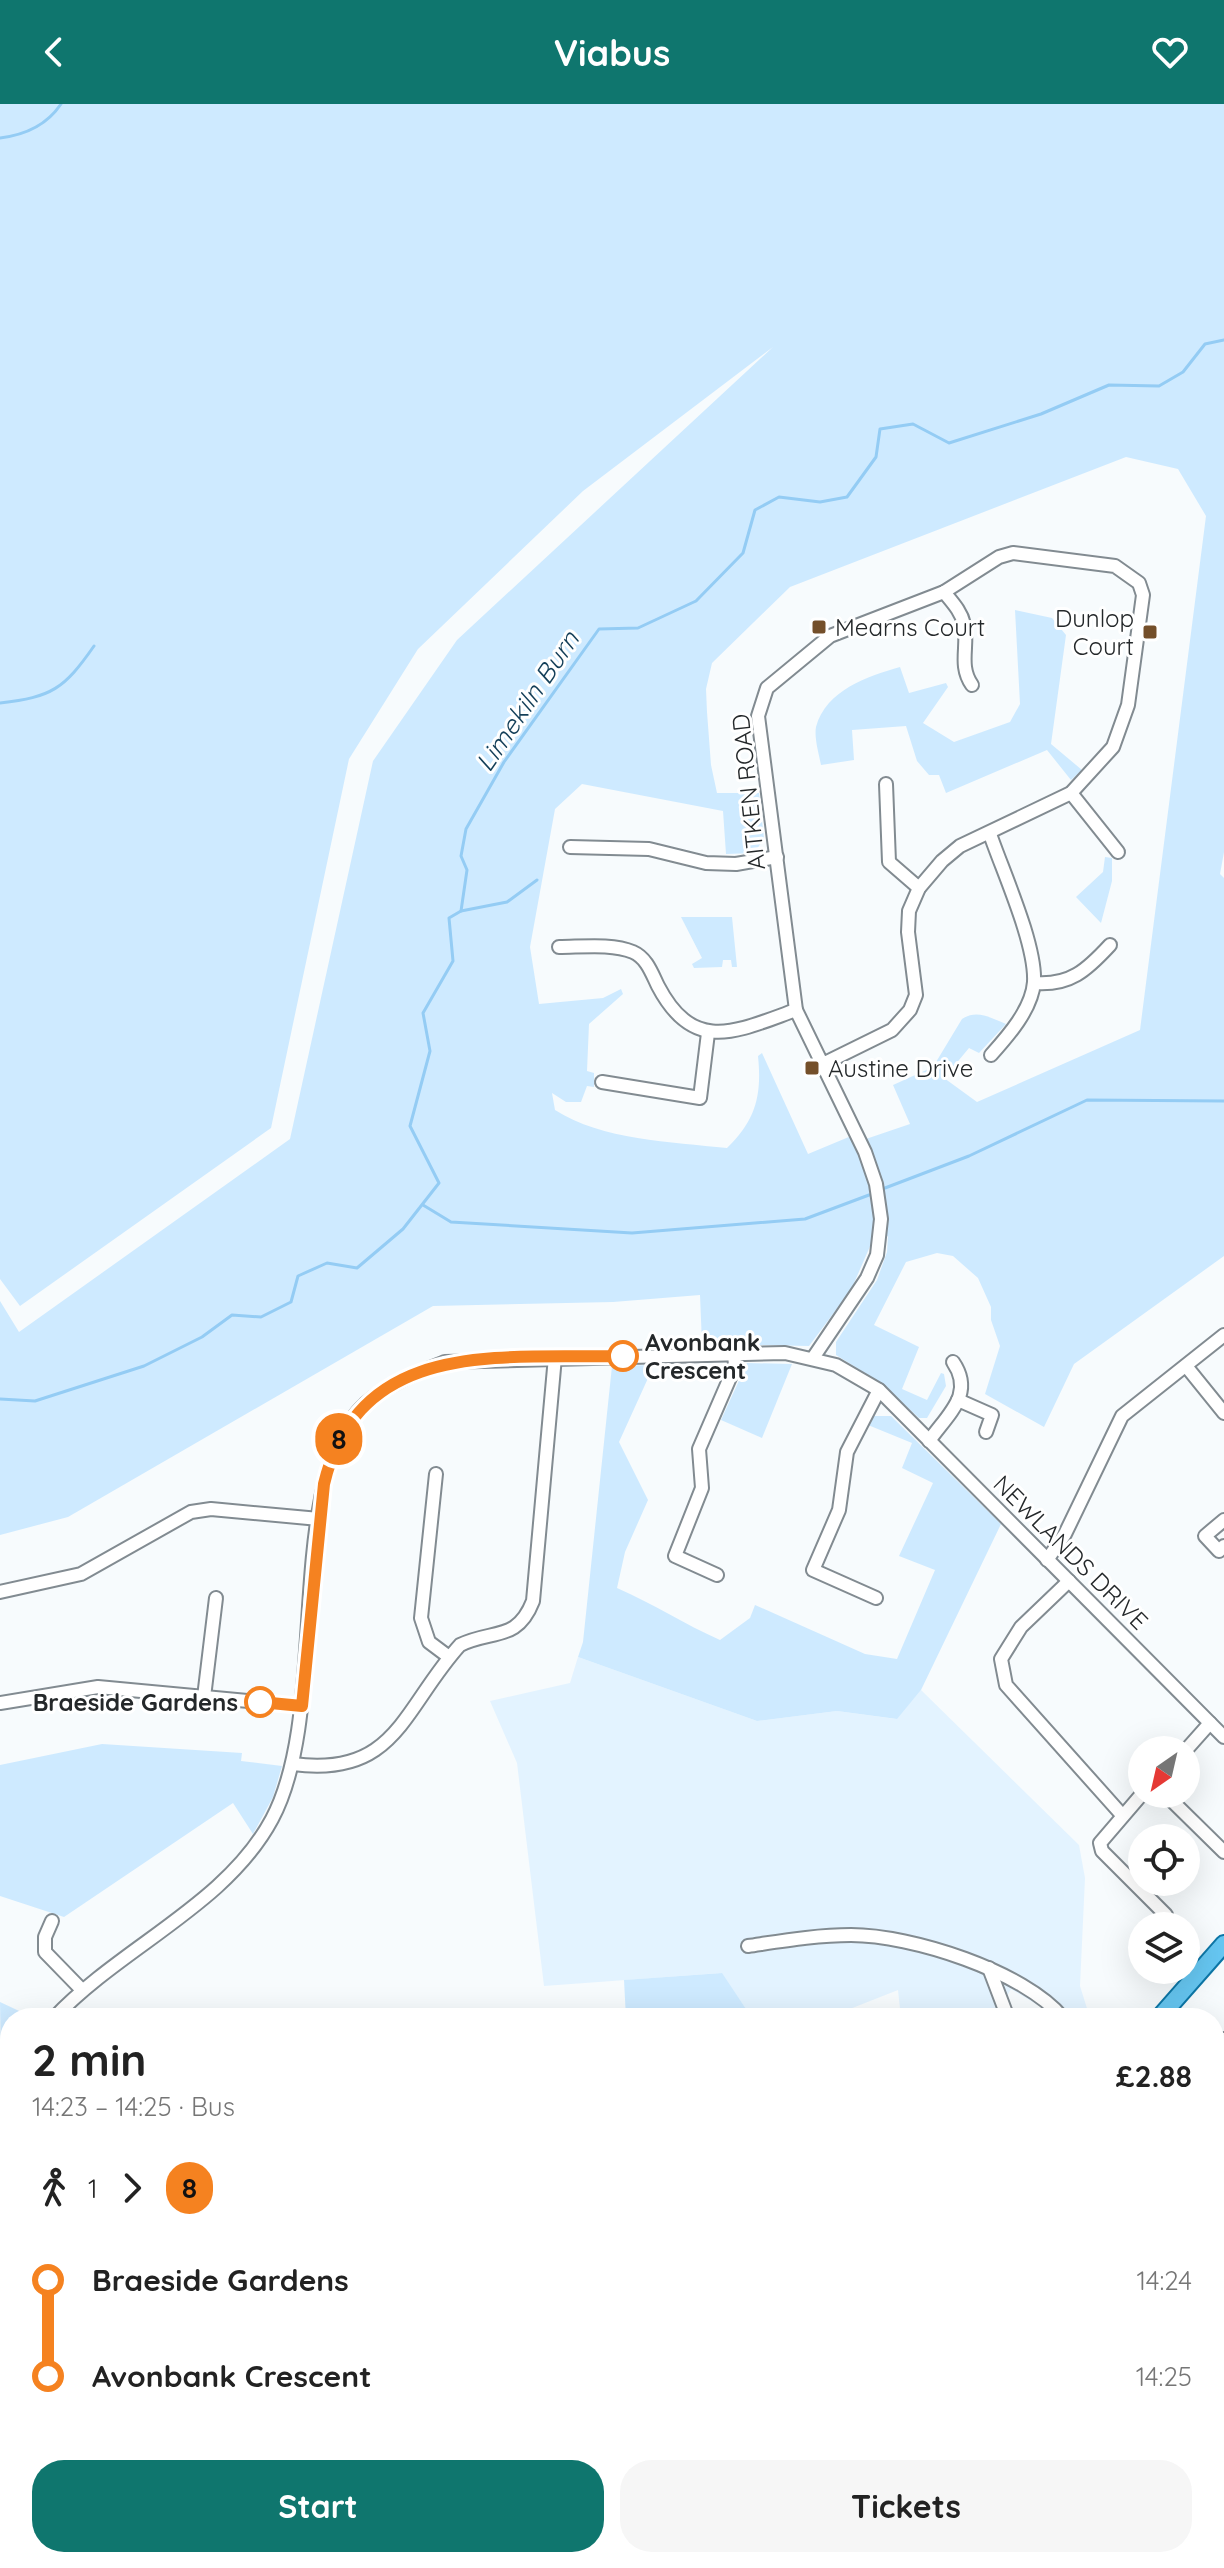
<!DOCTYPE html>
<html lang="en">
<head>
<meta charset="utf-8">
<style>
	:root { --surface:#fff; --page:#f6f6f6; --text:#222; --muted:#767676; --accent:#0f766e }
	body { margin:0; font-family:Quicksand,sans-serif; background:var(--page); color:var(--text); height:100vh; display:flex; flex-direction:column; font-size:30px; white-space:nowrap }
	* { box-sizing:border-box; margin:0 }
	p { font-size:26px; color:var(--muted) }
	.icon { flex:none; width:44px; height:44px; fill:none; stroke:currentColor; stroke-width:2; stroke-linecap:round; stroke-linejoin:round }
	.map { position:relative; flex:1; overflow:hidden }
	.side { position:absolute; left:0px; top:1904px; width:1224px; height:560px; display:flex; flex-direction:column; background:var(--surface); border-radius:32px 32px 0 0; box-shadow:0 8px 32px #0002 }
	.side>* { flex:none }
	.badge { padding:0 16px; border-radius:26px; font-size:28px; line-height:52px }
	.needle { width:52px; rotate:214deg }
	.fabs { position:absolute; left:1128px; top:1632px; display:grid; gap:16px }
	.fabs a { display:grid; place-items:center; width:72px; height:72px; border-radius:50%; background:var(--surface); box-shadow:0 8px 32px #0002; font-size:40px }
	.map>.badge { position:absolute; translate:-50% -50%; box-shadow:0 0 0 4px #fff }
	.legs { display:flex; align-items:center; gap:12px; height:88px; padding:0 32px; font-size:26px }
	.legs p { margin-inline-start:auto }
	.summary { display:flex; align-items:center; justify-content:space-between; height:136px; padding:0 32px }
	h1 { font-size:44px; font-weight:800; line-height:60px }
	.cta { display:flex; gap:16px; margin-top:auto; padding:16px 32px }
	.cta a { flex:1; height:92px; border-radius:32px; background:var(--accent); color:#fff; font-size:32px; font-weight:800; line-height:92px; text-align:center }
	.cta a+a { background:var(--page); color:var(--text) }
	ul { padding:0 32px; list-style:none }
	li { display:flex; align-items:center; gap:28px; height:96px; font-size:30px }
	li i { display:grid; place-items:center; width:12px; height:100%; margin:0 10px; background:currentColor }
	li i::after { content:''; width:20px; height:20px; margin:-10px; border:6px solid; border-radius:50%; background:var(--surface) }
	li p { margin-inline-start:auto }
	li:first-child i { background:linear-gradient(#0000 50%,currentColor 0) }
	li:last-child i { background:linear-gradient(currentColor 50%,#0000 0) }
	header { display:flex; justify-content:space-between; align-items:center; height:104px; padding:0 32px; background:var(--accent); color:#fff; font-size:36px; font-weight:800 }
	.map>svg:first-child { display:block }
	.built { fill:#e3f3ff }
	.green { fill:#ceeaff; fill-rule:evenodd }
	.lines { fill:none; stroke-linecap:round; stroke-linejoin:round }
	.stream { stroke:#94ccf4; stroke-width:3 }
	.minor-casing { stroke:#828b91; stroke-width:16 }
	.major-casing { stroke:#0d77a7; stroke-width:20 }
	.minor { stroke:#fff; stroke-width:12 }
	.major { stroke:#66c7f2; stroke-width:16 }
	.line-1-casing { stroke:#fff; stroke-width:18 }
	.line-1 { stroke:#f58220; stroke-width:12 }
	.poi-dot { fill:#744f2a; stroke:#fff; stroke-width:3 }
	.stop-1-dot { fill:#fff; stroke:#f58220; stroke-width:4 }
	.labels { text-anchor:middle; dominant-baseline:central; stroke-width:6; stroke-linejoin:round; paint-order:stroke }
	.poi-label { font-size:24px; fill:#24282a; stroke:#fff; text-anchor:start }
	.street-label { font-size:24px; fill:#24282a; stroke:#fff }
	.stop-label { font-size:24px; font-weight:bold; fill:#24282a; stroke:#fff; text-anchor:start }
	.water-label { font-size:26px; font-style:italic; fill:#123e58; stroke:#fff }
</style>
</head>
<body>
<header><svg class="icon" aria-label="back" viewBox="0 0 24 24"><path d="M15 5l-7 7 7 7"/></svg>Viabus<svg class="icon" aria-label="heart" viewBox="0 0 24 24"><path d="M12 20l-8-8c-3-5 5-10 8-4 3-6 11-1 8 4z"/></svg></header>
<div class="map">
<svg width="1224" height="2464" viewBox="0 0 1224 2464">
	<rect width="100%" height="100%" fill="#f7fbfd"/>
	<g class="built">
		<path d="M578 1553 757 1617 837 1607 896 1615 921 1586 1079 1741 1085 1774 1080 1882 1090 1914H1052L1046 1906 1011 1885 994 1914H901L898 1886 827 1914H752L721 1869 544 1882 517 1659 490 1597 570 1579Z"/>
		<path d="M10 1973V2195L0 2194V1984Z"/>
		<path d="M971 2454H1033L1029 2464H965Z"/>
	</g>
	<g class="green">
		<path d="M0 0H1224V748L1220 770 1224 774V1152L1074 1260 1044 1323 985 1290 1000 1242 991 1216V1203L978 1174 953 1152 937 1149 906 1158 874 1221 919 1243 902 1285 927 1296 941 1269 944 1270 946 1282 927 1314H919L881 1279 836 1251V1238L877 1176 887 1148 888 1132 871 1140 851 1186 809 1242 702 1240 700 1191 613 1198 433 1202 68 1413 0 1431V1197L19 1228 290 1035 373 657 457 536 773 243 583 387 418 545 349 655 271 1024 20 1202 0 1175ZM1126 353 1178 365 1206 412 1140 926 977 998 944 974 969 944 979 949 1006 920C991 914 977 905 962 915L933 963 893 981 910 1020 860 1037 856 1030 808 1050 762 949 758 952C762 991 756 1016 727 1044 671 1038 602 1036 555 1006L552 989 566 998H581L587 982 594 983V969L587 967 589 920 623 890 621 885 603 894 539 900 530 843 555 705 582 680 723 707 726 750 754 749 764 735 759 689H717L711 661 707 608 706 585 712 559 790 483Z"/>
		<path d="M1015 506 1052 514 1066 531 1051 640 1082 666 1071 676 1047 646 946 689 939 671H929L917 657 906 622 852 626 854 656 821 661C819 650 814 634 816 623 826 586 868 572 900 563L909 589 946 579 948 583 923 619 954 638 1010 618 1020 600Z"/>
		<path d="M1105 753 1112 754V777L1101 819 1076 793 1103 768Z"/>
		<path d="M681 813H732L737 863H732L731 856H723L722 863 694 864 692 860 702 854Z"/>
		<path d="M747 1259 792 1260 762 1334 721 1316Z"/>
		<path d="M654 1261 619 1338 648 1396 625 1448 617 1484C654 1500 684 1520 720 1536L750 1514 755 1501 865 1550 897 1555 935 1466 899 1452 933 1379 902 1364 912 1339 868 1321 872 1312H891L1001 1420 921 1586 897 1615 837 1607 757 1617 578 1553 583 1538 612 1262Z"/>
		<path d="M102 1640 242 1649 241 1657 282 1662 273 1693 253 1730 233 1699 64 1813 0 1792V1661Z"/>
		<path d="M722 1869 752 1914H626L624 1876Z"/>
		<path d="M0 1898 34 1914H10V1945L1 1954Z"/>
		<path d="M1214 2075H1224V2213L1214 2217Z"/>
		<path d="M0 2194 10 2195V2279L0 2276Z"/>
		<path d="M1224 2325V2464H1118L1122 2454H1214V2332Z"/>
	</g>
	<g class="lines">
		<g class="stream">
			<path d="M0 34C25 31 47 21 61 0"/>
			<path d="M0 599C52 593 64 585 94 542"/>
			<path d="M461 807 507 798 537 776"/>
			<path d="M885 1084 969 1052 1087 996 1224 997"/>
			<path d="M423 1101 451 1118 632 1129 805 1115 869 1091"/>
			<path d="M0 1295 35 1297 144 1262 202 1233 232 1211 261 1213 291 1198 298 1172 327 1159 357 1164 403 1125 439 1079 410 1022 430 947 423 909 453 857 449 814 461 807 467 766 461 752 466 725 504 658 599 525 638 524 696 497 743 449 755 406 779 393 820 398 847 393 876 353 880 325 913 320 949 339 1041 310 1109 281 1159 282 1183 268 1205 240 1224 236"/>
			<path d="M1214 2381 1224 2372"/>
			<path d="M1153 2454 1155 2464"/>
		</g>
		<g class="minor-casing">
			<g id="minor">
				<path d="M944 488C952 498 961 507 964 520 969 542 958 561 972 581"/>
				<path d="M886 680 889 758 919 784"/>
				<path d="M1071 689 1118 748"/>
				<path d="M990 730C1003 768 1036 840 1034 878 1032 905 1008 932 991 951"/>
				<path d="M570 743 649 745 706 759 736 760 777 753"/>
				<path d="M559 843C581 843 612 839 633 848 647 854 652 870 658 882 694 951 737 927 796 906"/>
				<path d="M1034 879C1070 882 1087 866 1110 841"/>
				<path d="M602 978 700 994 708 929"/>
				<path d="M813 1254 867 1174 877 1151 881 1115 876 1080 865 1048 796 906 758 612 767 584 830 532 944 488 999 453 1013 449 1115 462 1139 479 1143 491 1128 601 1113 643 1071 689 960 742 942 757 919 784 909 807 908 828 916 891 910 906 892 926 823 960"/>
				<path d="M1186 1262 1224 1309"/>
				<path d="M958 1296 992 1311 986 1328"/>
				<path d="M929 1337C948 1310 975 1290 953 1258"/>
				<path d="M436 1370 421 1514 429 1538 449 1553"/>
				<path d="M1224 1416 1205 1432 1219 1447 1224 1442"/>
				<path d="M1047 1456 1065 1430 1122 1312 1224 1231"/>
				<path d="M717 1471 675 1452 702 1384 699 1345 735 1262 734 1249"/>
				<path d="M1069 1477 1021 1523 1001 1555 1006 1581 1122 1711"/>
				<path d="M0 1488 81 1470 191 1408 211 1405 319 1415"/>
				<path d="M876 1494 813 1466 839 1406 847 1348 879 1286"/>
				<path d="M204 1593 216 1494"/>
				<path d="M0 1599 98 1583 302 1602"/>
				<path d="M1186 1646 1210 1619"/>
				<path d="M293 1660C396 1674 403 1604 460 1541 493 1525 517 1538 533 1497L555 1253"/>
				<path d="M1142 1690 1100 1739 1102 1747 1166 1811"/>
				<path d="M1165 1690 1224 1748"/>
				<path d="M52 1817 45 1833V1848L81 1885"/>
				<path d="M748 1842C782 1837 817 1831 851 1831 911 1831 1024 1867 1063 1914"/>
				<path d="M989 1864 1008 1914"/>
				<path d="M54 1914C122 1842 226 1801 272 1715 331 1605 282 1377 365 1300 388 1280 417 1269 445 1258L785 1249 836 1261 879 1286 1224 1633"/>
				<path d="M1214 1937 1224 1935"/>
				<path d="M0 1973 10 1962"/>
				<path d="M1214 2223 1224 2217"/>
				<path d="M0 2322 10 2324"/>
				<path d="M401 2454 408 2464"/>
				<path d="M573 2454 580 2464"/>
				<path d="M635 2454 644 2457 652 2454"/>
				<path d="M764 2454 770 2464"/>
				<path d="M0 2464 10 2432"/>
				<path d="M890 2464 894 2454"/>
			</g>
		</g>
		<g class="major-casing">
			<g id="major">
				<path d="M1159 1914 1224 1840"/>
				<path d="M273 2464 286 2454"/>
				<path d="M1038 2464 1042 2454"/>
			</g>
		</g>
		<use href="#minor" class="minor"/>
		<use href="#major" class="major"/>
	</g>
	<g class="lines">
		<g class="line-1-casing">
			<path id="line-1" d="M260 1598 302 1602 324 1380C359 1232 504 1255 623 1252"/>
		</g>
		<use href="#line-1" class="line-1"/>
	</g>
	<g class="poi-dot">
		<rect x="811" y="515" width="16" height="16" rx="4"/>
		<rect x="1142" y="520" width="16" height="16" rx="4"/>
		<rect x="804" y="956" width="16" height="16" rx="4"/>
	</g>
	<g class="stop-1-dot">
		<circle cx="623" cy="1252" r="14"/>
		<circle cx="260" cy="1598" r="14"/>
	</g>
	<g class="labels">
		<g class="poi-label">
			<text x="1134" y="514" text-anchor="end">Dunlop<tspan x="1134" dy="28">Court</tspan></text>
			<text x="835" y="523">Mearns Court</text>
			<text x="828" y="964">Austine Drive</text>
		</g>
		<g class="street-label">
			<text transform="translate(748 688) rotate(-96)">AITKEN ROAD</text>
			<text transform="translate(1071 1448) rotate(45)">NEWLANDS DRIVE</text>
		</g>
		<g class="stop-label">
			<text x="645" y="1238">Avonbank<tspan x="645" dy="28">Crescent</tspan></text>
			<text x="238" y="1598" text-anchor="end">Braeside Gardens</text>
		</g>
		<g class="water-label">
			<text transform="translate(527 597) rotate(-56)">Limekiln Burn</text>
		</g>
	</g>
</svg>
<div class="fabs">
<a><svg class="needle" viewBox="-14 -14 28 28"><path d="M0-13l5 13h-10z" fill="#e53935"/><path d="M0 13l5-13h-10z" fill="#767676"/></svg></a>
<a><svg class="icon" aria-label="locate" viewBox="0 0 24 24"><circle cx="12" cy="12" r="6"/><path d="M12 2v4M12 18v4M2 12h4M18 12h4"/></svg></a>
<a><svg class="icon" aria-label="layers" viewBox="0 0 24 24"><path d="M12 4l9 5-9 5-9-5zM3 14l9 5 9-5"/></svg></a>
</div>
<b class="badge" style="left:339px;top:1335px;background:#f58220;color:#111">8</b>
<section class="side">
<div class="summary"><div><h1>2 min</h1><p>14:23 – 14:25 · Bus</p></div><b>£2.88</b></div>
<div class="legs"><svg class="icon" aria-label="walk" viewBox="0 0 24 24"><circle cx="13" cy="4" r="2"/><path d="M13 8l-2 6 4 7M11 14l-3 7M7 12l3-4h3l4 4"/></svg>1<svg class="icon" aria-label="forward" viewBox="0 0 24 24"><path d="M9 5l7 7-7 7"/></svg><b class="badge" style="background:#f58220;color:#111">8</b></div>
<ul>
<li><i style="color:#f58220"></i><b>Braeside Gardens</b><p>14:24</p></li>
<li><i style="color:#f58220"></i><b>Avonbank Crescent</b><p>14:25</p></li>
</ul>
<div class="cta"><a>Start</a><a>Tickets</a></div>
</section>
</div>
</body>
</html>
